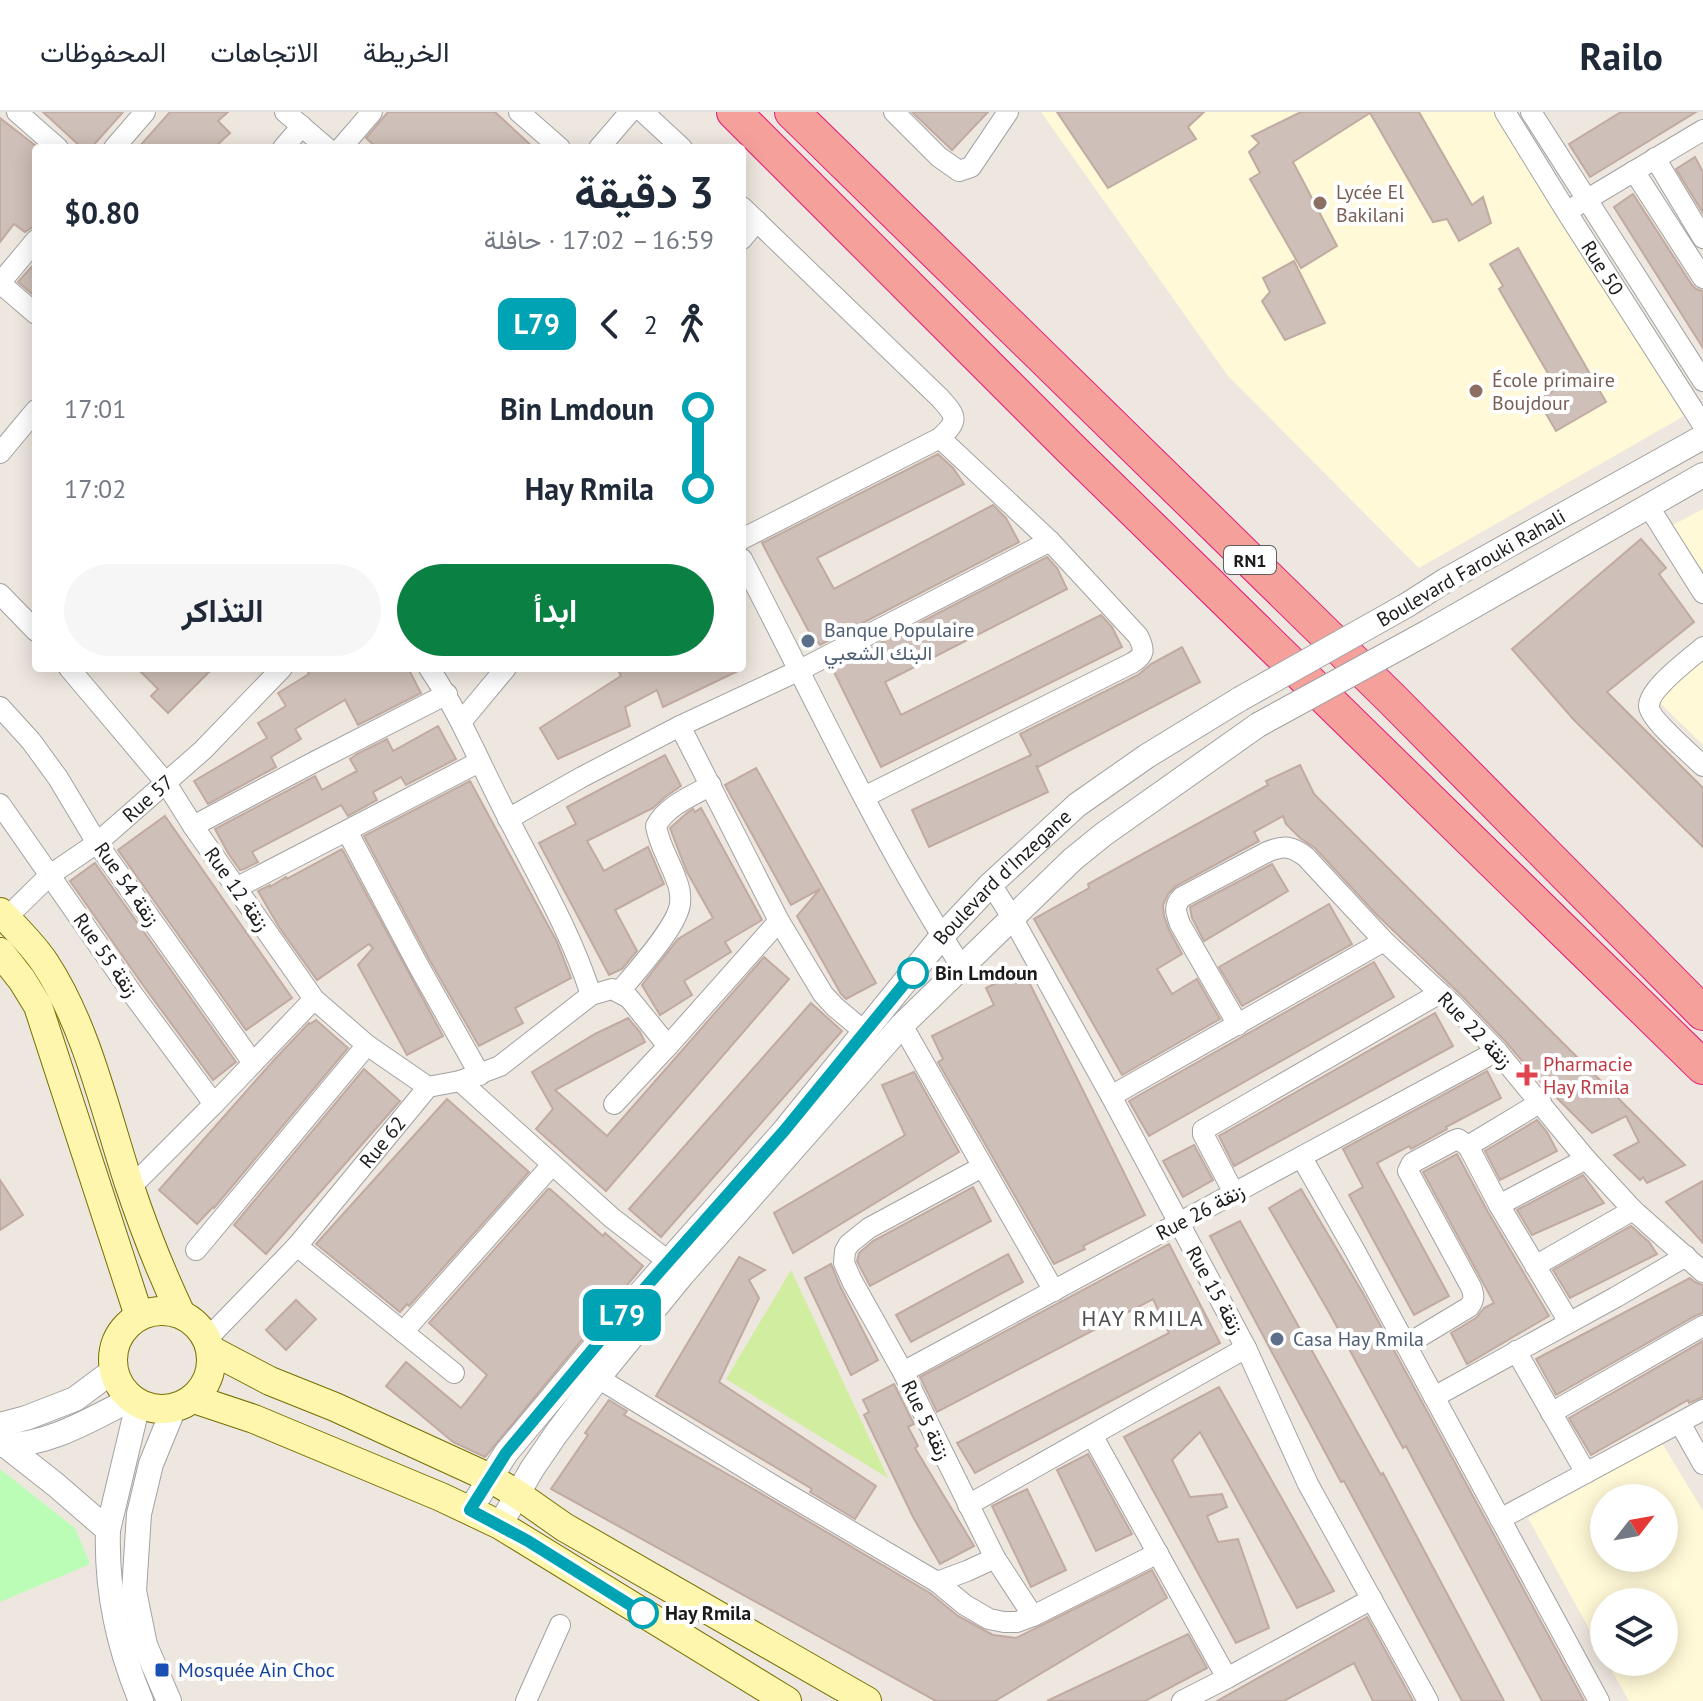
<!DOCTYPE html>
<html lang="ar">
<head>
<meta charset="utf-8">
<style>
	:root { --surface:#fff; --page:#f6f6f7; --text:#1f2937; --muted:#747a83; --line:#e0e1e3; --accent:#0b8043 }
	body { margin:0; font-family:"PT Sans",Vazirmatn,sans-serif; background:var(--page); color:var(--text); direction:rtl; height:100vh; display:flex; flex-direction:column; font-size:30px; white-space:nowrap }
	* { box-sizing:border-box; margin:0 }
	p { font-size:26px; color:var(--muted) }
	.icon { flex:none; width:44px; height:44px; fill:none; stroke:currentColor; stroke-width:2; stroke-linecap:round; stroke-linejoin:round }
	.map { position:relative; flex:1; overflow:hidden; direction:ltr }
	.panel { position:absolute; left:32px; top:32px; width:714px; height:528px; display:flex; flex-direction:column; background:var(--surface); border-radius:8px; box-shadow:0 4px 20px #0003; direction:rtl }
	.panel>* { flex:none }
	.badge { padding:0 16px; border-radius:12px; font-size:28px; line-height:52px }
	.needle { width:52px; rotate:59deg }
	.tools { position:absolute; left:1590px; top:1372px; display:grid; gap:16px }
	.tools a { display:grid; place-items:center; width:88px; height:88px; border-radius:50%; background:var(--surface); box-shadow:0 4px 20px #0003; font-size:40px }
	.map>.badge { position:absolute; translate:-50% -50%; box-shadow:0 0 0 4px #fff }
	.legs { display:flex; align-items:center; gap:12px; height:88px; padding:0 32px; font-size:26px }
	.legs p { margin-inline-start:auto }
	.summary { display:flex; align-items:center; justify-content:space-between; height:136px; padding:0 32px }
	h1 { font-size:44px; font-weight:700; line-height:60px }
	.cta { display:flex; gap:16px; margin-top:auto; padding:16px 32px }
	.cta a { flex:1; height:92px; border-radius:48px; background:var(--accent); color:#fff; font-size:32px; font-weight:700; line-height:92px; text-align:center }
	.cta a+a { background:var(--page); color:var(--text) }
	ul { padding:0 32px; list-style:none }
	li { display:flex; align-items:center; gap:28px; height:80px; font-size:30px }
	li i { display:grid; place-items:center; width:12px; height:100%; margin:0 10px; background:currentColor }
	li i::after { content:''; width:20px; height:20px; margin:-10px; border:6px solid; border-radius:50%; background:var(--surface) }
	li p { margin-inline-start:auto }
	li:first-child i { background:linear-gradient(#0000 50%,currentColor 0) }
	li:last-child i { background:linear-gradient(currentColor 50%,#0000 0) }
	header { display:flex; align-items:center; gap:48px; box-sizing:border-box; height:112px; padding:0 40px; background:var(--surface); border-bottom:2px solid var(--line) }
	header strong { font-size:38px }
	nav { display:flex; gap:44px; margin-inline-start:auto; font-size:28px }
	.map>svg:first-child { display:block }
	.education { fill:#fff9d7; fill-rule:evenodd }
	.grass { fill:#d1eda0 }
	.park { fill:#bbfdb7 }
	.building { fill:#cebfb8; stroke:#c0aaa1; stroke-width:2 }
	.lines { fill:none; stroke-linecap:round; stroke-linejoin:round }
	.minor-casing { stroke:#a2a2a2; stroke-width:22 }
	.tertiary-casing { stroke:#a2a2a2; stroke-width:26 }
	.secondary-casing { stroke:#747000; stroke-width:30 }
	.trunk-casing { stroke:#e2167a; stroke-width:36 }
	.minor { stroke:#fff; stroke-width:20 }
	.tertiary { stroke:#fff; stroke-width:24 }
	.secondary { stroke:#fef6ad; stroke-width:28 }
	.trunk { stroke:#f6a09c; stroke-width:34 }
	.tertiary-bridge-casing { stroke:#a2a2a2; stroke-width:26; stroke-linecap:butt }
	.tertiary-bridge { stroke:#fff; stroke-width:24 }
	.line-1-casing { stroke:#fff; stroke-width:18 }
	.line-1 { stroke:#00a3b4; stroke-width:12 }
	.education-dot { fill:#8d6e63; stroke:#fff; stroke-width:3 }
	.service-dot { fill:#5c6f8a; stroke:#fff; stroke-width:3 }
	.stop-1-dot { fill:#fff; stroke:#00a3b4; stroke-width:4 }
	.health-dot { fill:#e0444e; stroke:#fff; stroke-width:3 }
	.transit-dot { fill:#1a4fb4; stroke:#fff; stroke-width:3 }
	.labels { text-anchor:middle; dominant-baseline:central; stroke-width:8; stroke-linejoin:round; paint-order:stroke }
	.shield { fill:#fff; stroke:#5f5f5f; stroke-width:2 }
	.shield-label { font-size:18px; font-weight:bold; fill:#1b1b1b }
	.education-label { font-size:20px; fill:#785e54; stroke:#fff; text-anchor:start }
	.street-label { font-size:20px; fill:#1b1b1b; stroke:#fff }
	.service-label { font-size:20px; fill:#4e5e75; stroke:#fff; text-anchor:start }
	.stop-label { font-size:20px; font-weight:bold; fill:#1b1b1b; stroke:#fff; text-anchor:start }
	.health-label { font-size:20px; fill:#be3a42; stroke:#fff; text-anchor:start }
	.transit-label { font-size:20px; fill:#164399; stroke:#fff; text-anchor:start }
	.neighbourhood-label { font-size:22px; letter-spacing:2px; fill:#4e4e4e; stroke:#fff }
</style>
</head>
<body>
<header>
<strong>Railo</strong>
<nav><a>الخريطة</a><a>الاتجاهات</a><a>المحفوظات</a></nav>
</header>
<div class="map">
<svg width="1703" height="1589" viewBox="0 0 1703 1589">
	<rect width="100%" height="100%" fill="#eee7df"/>
	<g class="education">
		<path d="M1041 0H1495L1684 304 1419 456 1228 264Z"/>
		<path d="M1703 397V459L1671 414Z"/>
		<path d="M1703 546V633L1657 588Z"/>
		<path d="M1662 1331 1703 1399V1589H1629L1607 1550H1664V1490H1604V1544L1528 1406ZM1604 1386H1664V1446H1604Z"/>
	</g>
	<path class="grass" d="M791 1158 888 1366 726 1267Z"/>
	<path class="park" d="M0 1357 75 1416 90 1452 0 1490Z"/>
	<g class="building">
		<path d="M43 0H123L91 36H82Z"/>
		<path d="M170 0H228L218 9 230 21 214 36H138Z"/>
		<path d="M388 0H495L534 36H377L366 26Z"/>
		<path d="M912 0H988L952 38Z"/>
		<path d="M1057 0H1204L1188 15 1196 27 1108 76Z"/>
		<path d="M1301 0H1419L1472 93 1483 85 1491 111 1459 129 1447 107 1433 110 1370 1 1293 50 1337 134 1301 156 1250 67 1260 61 1249 40 1259 31 1252 24Z"/>
		<path d="M1621 0H1696L1590 65 1569 32Z"/>
		<path d="M0 6 36 34V115L31 116 25 120 14 112 0 130Z"/>
		<path d="M1695 45 1703 60V101L1676 57Z"/>
		<path d="M1633 82 1692 173 1696 177 1703 179V236L1614 95Z"/>
		<path d="M1518 136 1606 290 1556 319 1538 288 1557 277 1499 177 1503 174 1490 152Z"/>
		<path d="M1294 149 1325 211 1285 228 1262 189 1270 180 1263 166Z"/>
		<path d="M36 150V185L18 170Z"/>
		<path d="M938 342 953 356 964 372 817 446 834 477 993 393 1006 406 1019 430 820 533 818 530 815 531 762 431Z"/>
		<path d="M1641 427 1666 456 1659 462 1694 510 1607 580 1703 676V735L1574 608 1512 537Z"/>
		<path d="M1047 445 1057 456 1067 477 885 570 901 603 1101 503 1112 515 1122 535 881 655 832 556Z"/>
		<path d="M1182 535 1200 570 1038 655 1036 653 1048 680 929 735 912 698 1031 643 1020 622 1138 563 1151 552Z"/>
		<path d="M137 556H213L168 601 151 584 158 577Z"/>
		<path d="M306 556H408L421 581 358 613 345 588 295 617 301 627 271 645 276 655 208 692 194 669 267 626 258 611 286 594 278 581 309 562Z"/>
		<path d="M617 556H744L663 595 657 578 625 595 630 614 558 647 540 616 621 564Z"/>
		<path d="M438 614 456 647 406 673 401 665 373 680 377 688 348 704 341 693 252 740 258 750 244 757 240 758 228 741 215 717 315 664 322 678 357 659 350 647 357 642 387 627 393 639Z"/>
		<path d="M665 643 681 674 665 685 653 696 587 729 604 759 648 735 664 772 615 798 637 839 622 857 609 863 539 731 576 712 567 695Z"/>
		<path d="M1300 653 1314 682 1685 1053 1647 1071 1643 1065 1640 1068 1614 1043 1639 1030 1626 1004 1592 1021 1534 963 1506 930 1461 883 1376 802 1315 736 1300 726 1286 712 1283 704 1254 720 1259 729 1176 774 1168 782 1163 793 1164 804 1169 818 1182 842 1157 857 1172 882 1197 867 1220 907 1122 963 1034 807 1089 776 1088 772 1268 673 1266 669Z"/>
		<path d="M756 656 876 871 846 887 841 882 797 804 820 777 791 793 725 673Z"/>
		<path d="M470 669 557 830 571 866 515 896 523 911 479 934 429 847 364 724Z"/>
		<path d="M701 696 762 808 725 830 731 840 684 869 692 883 660 903 642 873 678 827 713 806 687 760 670 716 687 701 693 697 695 700Z"/>
		<path d="M165 704 292 886 246 918 118 738Z"/>
		<path d="M342 737 443 924 407 943 358 853 373 836 369 832 317 868 279 815 258 779 270 773V775L286 765 287 767Z"/>
		<path d="M95 751 236 950 213 968 145 876 70 769Z"/>
		<path d="M1272 752 1288 779 1204 829 1192 806 1190 795Z"/>
		<path d="M1329 792 1352 832 1242 894 1219 855Z"/>
		<path d="M764 845 789 867 606 1079 536 1017 553 997 532 960 595 922 628 906 640 920 645 930 555 978 607 1024Z"/>
		<path d="M1374 850 1394 885 1149 1024 1129 989Z"/>
		<path d="M1023 858 1145 1103 1083 1134 1085 1137 1054 1152 938 950 943 947 932 924 994 893 986 876Z"/>
		<path d="M811 891 842 919 661 1125 629 1097Z"/>
		<path d="M1435 901 1453 934 1234 1054 1219 1024Z"/>
		<path d="M316 908 348 936 214 1096 213 1095 197 1112 159 1078 274 948 309 911 310 912Z"/>
		<path d="M364 957 400 989 266 1142 234 1113Z"/>
		<path d="M1487 959 1501 986 1446 1015 1447 1017 1411 1037 1409 1034 1377 1051 1449 1184 1414 1203 1349 1083 1363 1075 1343 1037Z"/>
		<path d="M914 960 959 1040 793 1141 774 1101 905 1023 882 973Z"/>
		<path d="M447 987 529 1060 409 1194 407 1192 400 1200 316 1132Z"/>
		<path d="M1537 1008 1547 1020 1557 1039 1500 1068 1485 1039Z"/>
		<path d="M1194 1033 1213 1068 1183 1085 1163 1049Z"/>
		<path d="M1457 1042 1488 1100 1549 1204 1467 1252 1451 1221 1476 1206 1484 1196 1494 1191 1423 1060Z"/>
		<path d="M1583 1063 1604 1091 1532 1123 1517 1098Z"/>
		<path d="M0 1068 23 1103 0 1118Z"/>
		<path d="M1703 1069V1131L1666 1090Z"/>
		<path d="M973 1075 991 1109 870 1174 857 1149 859 1141 873 1129Z"/>
		<path d="M548 1077H550L603 1124 605 1121 643 1154 485 1345 453 1330 386 1274 406 1250 461 1296 487 1263 429 1211Z"/>
		<path d="M1301 1077 1364 1183 1584 1589H1542L1406 1334 1403 1336 1330 1202 1269 1096Z"/>
		<path d="M1240 1109 1381 1363 1383 1361 1504 1589H1462L1344 1369 1341 1370 1210 1124Z"/>
		<path d="M1631 1114 1649 1130 1657 1142 1570 1186 1553 1158Z"/>
		<path d="M1169 1132 1220 1231 975 1361 957 1331 1169 1221 1153 1187 937 1300 920 1265Z"/>
		<path d="M1008 1142 1023 1170 911 1230 896 1203Z"/>
		<path d="M739 1145 765 1158 749 1168 759 1186 719 1270 876 1374 855 1407 810 1380 812 1377 656 1284Z"/>
		<path d="M831 1152 840 1174 878 1248 851 1263 805 1166Z"/>
		<path d="M1690 1166 1695 1170 1703 1173V1201L1697 1203 1556 1283 1536 1247Z"/>
		<path d="M296 1188 316 1207 286 1238 266 1218Z"/>
		<path d="M1703 1229V1285L1689 1291 1688 1288 1591 1343 1569 1306Z"/>
		<path d="M894 1272 914 1312 908 1315 918 1334 915 1336 974 1434 940 1452 913 1405 864 1303 869 1300 863 1288Z"/>
		<path d="M1219 1275 1334 1479 1297 1496 1200 1320 1172 1348 1190 1385 1222 1382 1227 1395 1207 1404 1218 1430 1238 1427 1269 1516 1236 1531 1124 1325Z"/>
		<path d="M609 1288 627 1299 624 1303 750 1375 930 1481 958 1504 993 1523 1016 1526 1152 1458 1167 1486 995 1589H936L551 1377 588 1323 585 1321Z"/>
		<path d="M1088 1342 1132 1422 1096 1439 1057 1358Z"/>
		<path d="M1027 1377 1066 1458 1031 1475 992 1394Z"/>
		<path d="M1367 1505 1413 1589H1373L1354 1551 1284 1589H1217Z"/>
		<path d="M1188 1522 1207 1556 1145 1589H1047Z"/>
	</g>
	<g class="lines">
		<g class="minor-casing">
			<g id="minor">
				<path d="M17 0 58 36"/>
				<path d="M285 0 327 36"/>
				<path d="M519 0 560 36"/>
				<path d="M643 0 682 36"/>
				<path d="M894 0 939 45 959 59 971 55 1008 0"/>
				<path id="s1" d="M1505 0 1566 99 1703 313"/>
				<path d="M1531 0 1703 269"/>
				<path d="M114 36 145 0"/>
				<path d="M283 36 302 14"/>
				<path d="M341 36 372 0"/>
				<path d="M599 36 630 0"/>
				<path d="M1655 46 1703 126"/>
				<path d="M1634 59 1703 166"/>
				<path d="M1576 94 1703 18"/>
				<path d="M742 95 940 286C957 305 959 308 940 326L742 427"/>
				<path d="M742 127 757 109"/>
				<path d="M0 171 36 128"/>
				<path d="M0 171 36 202"/>
				<path d="M0 341 36 298"/>
				<path d="M1649 395 1703 481"/>
				<path d="M742 447C813 583 878 725 961 854"/>
				<path d="M0 482 36 519"/>
				<path d="M1703 535C1690 547 1649 576 1649 594 1649 607 1693 644 1703 654"/>
				<path d="M69 556 166 671 193 714 314 887 367 933 428 975"/>
				<path d="M429 556C460 602 481 654 507 704 537 763 571 820 591 883"/>
				<path d="M0 595 31 629 58 666 97 731 253 951"/>
				<path d="M461 610 506 556"/>
				<path d="M680 614 779 809 823 882 835 895 865 920"/>
				<path d="M864 685 1132 551C1145 543 1145 538 1138 524L1050 429 940 326"/>
				<path d="M0 692 134 884 214 992"/>
				<path d="M508 707 582 665 680 614 800 558 1050 429"/>
				<path d="M193 714 316 649 447 582"/>
				<path d="M347 719 418 853 480 963"/>
				<path d="M991 772 1013 807 1111 984 1246 1236 1308 1372 1428 1589"/>
				<path d="M236 776 479 650"/>
				<path id="s2" d="M6 806 50 763 97 731 203 638 282 556"/>
				<path d="M619 880C635 861 677 815 680 792 681 784 679 774 676 767 670 749 659 733 656 714 666 694 692 684 711 673"/>
				<path d="M902 913 1054 1179"/>
				<path d="M1238 913 1180 812C1176 801 1173 794 1182 785L1267 740C1284 733 1292 734 1306 745L1384 829 1452 892 1497 939 1586 1047 1633 1098 1703 1160"/>
				<path d="M460 969 612 1106 668 1149"/>
				<path d="M1111 984 1384 829"/>
				<path d="M1541 990 1468 1034 1499 1093 1569 1210"/>
				<path d="M614 992 668 934 779 809"/>
				<path d="M1302 1046 1355 1139 1599 1589"/>
				<path d="M982 1055 869 1116 849 1132 845 1139 844 1151 852 1169 903 1260 995 1446 1033 1504"/>
				<path d="M130 1076 214 992 314 887"/>
				<path d="M1234 1081 1203 1022V1018L1440 881"/>
				<path d="M1499 1093 1586 1047"/>
				<path d="M297 1134 454 1261"/>
				<path d="M196 1138 367 933"/>
				<path d="M1535 1154 1633 1098"/>
				<path d="M403 1220 552 1053"/>
				<path id="s3" d="M207 1227 297 1134 428 975 460 969 500 954 591 883 612 877 629 886 668 934"/>
				<path d="M1406 1233 1469 1195C1475 1187 1474 1183 1471 1175L1408 1059 1412 1051 1453 1029 1458 1027 1468 1034"/>
				<path d="M1516 1239 1586 1361"/>
				<path d="M903 1260 1497 939"/>
				<path d="M598 1266 779 1377 937 1470 965 1493 989 1507 1004 1510H1017L1033 1504 1158 1441"/>
				<path d="M1434 1285 1616 1185 1686 1144"/>
				<path d="M1551 1301 1703 1214"/>
				<path d="M1680 1311 1703 1352"/>
				<path d="M1092 1323 1227 1566"/>
				<path d="M968 1393 1246 1236"/>
				<path d="M1500 1407 1703 1298"/>
				<path d="M937 1470 967 1459 995 1446"/>
				<path d="M526 1589 560 1513"/>
				<path d="M1182 1589 1227 1566 1372 1487"/>
			</g>
		</g>
		<g class="tertiary-casing">
			<g id="tertiary">
				<path d="M1407 493 1446 468 1703 325"/>
				<path d="M1428 520 1703 363"/>
				<path d="M138 1292 108 1418C106 1478 118 1534 141 1589"/>
				<path d="M0 1313 26 1306 75 1287 114 1258"/>
				<path d="M0 1333C46 1335 92 1307 131 1287"/>
				<path d="M5 1333 56 1373 108 1418"/>
				<path id="s4" d="M470 1398 506 1341 629 1194 784 1019 942 824 991 772 1077 693 1147 644 1240 587"/>
				<path d="M500 1413 532 1357 556 1322 598 1266 682 1163 902 913 1073 747 1104 722 1258 613"/>
				<path d="M169 1589 145 1533 134 1479 139 1402 151 1352 174 1296"/>
			</g>
		</g>
		<g class="secondary-casing">
			<g id="secondary">
				<path d="M0 800C15 815 33 833 45 851 87 915 105 999 129 1072 144 1117 161 1160 181 1202"/>
				<path d="M0 840 22 868 38 894 139 1204"/>
				<circle cx="162" cy="1248" r="49"/>
				<path d="M211 1238 270 1269 335 1295 490 1366 517 1382 564 1415 867 1589"/>
				<path d="M194 1287 254 1307 441 1385 500 1413 787 1589"/>
			</g>
		</g>
		<g class="trunk-casing">
			<g id="trunk">
				<path d="M734 0 1070 336 1703 955"/>
				<path d="M792 0 1391 586 1703 901"/>
			</g>
		</g>
		<use href="#minor" class="minor"/>
		<use href="#tertiary" class="tertiary"/>
		<use href="#secondary" class="secondary"/>
		<use href="#trunk" class="trunk"/>
		<g class="tertiary-bridge-casing">
			<g id="tertiary-bridge">
				<path d="M1240 587 1407 493"/>
				<path d="M1258 613 1428 520"/>
			</g>
		</g>
		<use href="#tertiary-bridge" class="tertiary-bridge"/>
	</g>
	<g class="lines">
		<g class="line-1-casing">
			<path id="line-1" d="M643 1501 528 1429 470 1398 506 1341 629 1194 784 1019 913 861"/>
		</g>
		<use href="#line-1" class="line-1"/>
	</g>
	<g class="education-dot">
		<circle cx="1320" cy="91" r="8"/>
		<circle cx="1476" cy="279" r="8"/>
	</g>
	<g class="service-dot">
		<circle cx="808" cy="529" r="8"/>
		<circle cx="1277" cy="1227" r="8"/>
	</g>
	<g class="stop-1-dot">
		<circle cx="913" cy="861" r="14"/>
		<circle cx="643" cy="1501" r="14"/>
	</g>
	<path class="health-dot" d="M1523 951h8v8h8v8h-8v8h-8v-8h-8v-8h8z"/>
	<rect class="transit-dot" x="154" y="1550" width="16" height="16" rx="4"/>
	<g class="labels">
		<rect class="shield" x="1224" y="434" width="52" height="28" rx="6"/>
		<g class="shield-label">
			<text x="1250" y="448">RN1</text>
		</g>
		<g class="education-label">
			<text x="1336" y="80">Lycée El<tspan x="1336" dy="23">Bakilani</tspan></text>
			<text x="1492" y="268">École primaire<tspan x="1492" dy="23">Boujdour</tspan></text>
		</g>
		<g class="street-label">
			<text stroke="none"><textPath href="#s1" startOffset="184">Rue 50</textPath></text>
			<text transform="translate(1471 456) rotate(-30)">Boulevard Farouki Rahali</text>
			<text stroke="none"><textPath href="#s2" startOffset="186">Rue 57</textPath></text>
			<text stroke="none"><textPath href="#s4" startOffset="828">Boulevard d'Inzegane</textPath></text>
			<text transform="translate(127 772) rotate(55)">Rue 54 زنقة</text>
			<text transform="translate(237 777) rotate(55)">Rue 12 زنقة</text>
			<text transform="translate(106 843) rotate(55)">Rue 55 زنقة</text>
			<text transform="translate(1475 918) rotate(46)">Rue 22 زنقة</text>
			<text stroke="none"><textPath href="#s3" startOffset="264">Rue 62</textPath></text>
			<text transform="translate(1200 1100) rotate(-28)">Rue 26 زنقة</text>
			<text transform="translate(1215 1178) rotate(61)">Rue 15 زنقة</text>
			<text transform="translate(926 1308) rotate(64)">Rue 5 زنقة</text>
		</g>
		<g class="service-label">
			<text x="824" y="518">Banque Populaire<tspan x="824" dy="23">البنك الشعبي</tspan></text>
			<text x="1293" y="1227">Casa Hay Rmila</text>
		</g>
		<g class="stop-label">
			<text x="935" y="861">Bin Lmdoun</text>
			<text x="665" y="1501">Hay Rmila</text>
		</g>
		<g class="health-label">
			<text x="1543" y="952">Pharmacie<tspan x="1543" dy="23">Hay Rmila</tspan></text>
		</g>
		<g class="transit-label">
			<text x="178" y="1558">Mosquée Ain Choc</text>
		</g>
		<g class="neighbourhood-label">
			<text x="1143" y="1206">HAY RMILA</text>
		</g>
	</g>
</svg>
<div class="tools">
<a><svg class="needle" viewBox="-14 -14 28 28"><path d="M0-13l5 13h-10z" fill="#e53935"/><path d="M0 13l5-13h-10z" fill="#747a83"/></svg></a>
<a><svg class="icon" aria-label="layers" viewBox="0 0 24 24"><path d="M12 4l9 5-9 5-9-5zM3 14l9 5 9-5"/></svg></a>
</div>
<b class="badge" style="left:622px;top:1203px;background:#00a3b4;color:#fff">L79</b>
<section class="panel">
<div class="summary"><div><h1>3 دقيقة</h1><p>16:59 – 17:02 · حافلة</p></div><b>$0.80</b></div>
<div class="legs"><svg class="icon" aria-label="walk" viewBox="0 0 24 24"><circle cx="13" cy="4" r="2"/><path d="M13 8l-2 6 4 7M11 14l-3 7M7 12l3-4h3l4 4"/></svg>2<svg class="icon" aria-label="back" viewBox="0 0 24 24"><path d="M15 5l-7 7 7 7"/></svg><b class="badge" style="background:#00a3b4;color:#fff">L79</b></div>
<ul>
<li><i style="color:#00a3b4"></i><b>Bin Lmdoun</b><p>17:01</p></li>
<li><i style="color:#00a3b4"></i><b>Hay Rmila</b><p>17:02</p></li>
</ul>
<div class="cta"><a>ابدأ</a><a>التذاكر</a></div>
</section>
</div>
</body>
</html>
